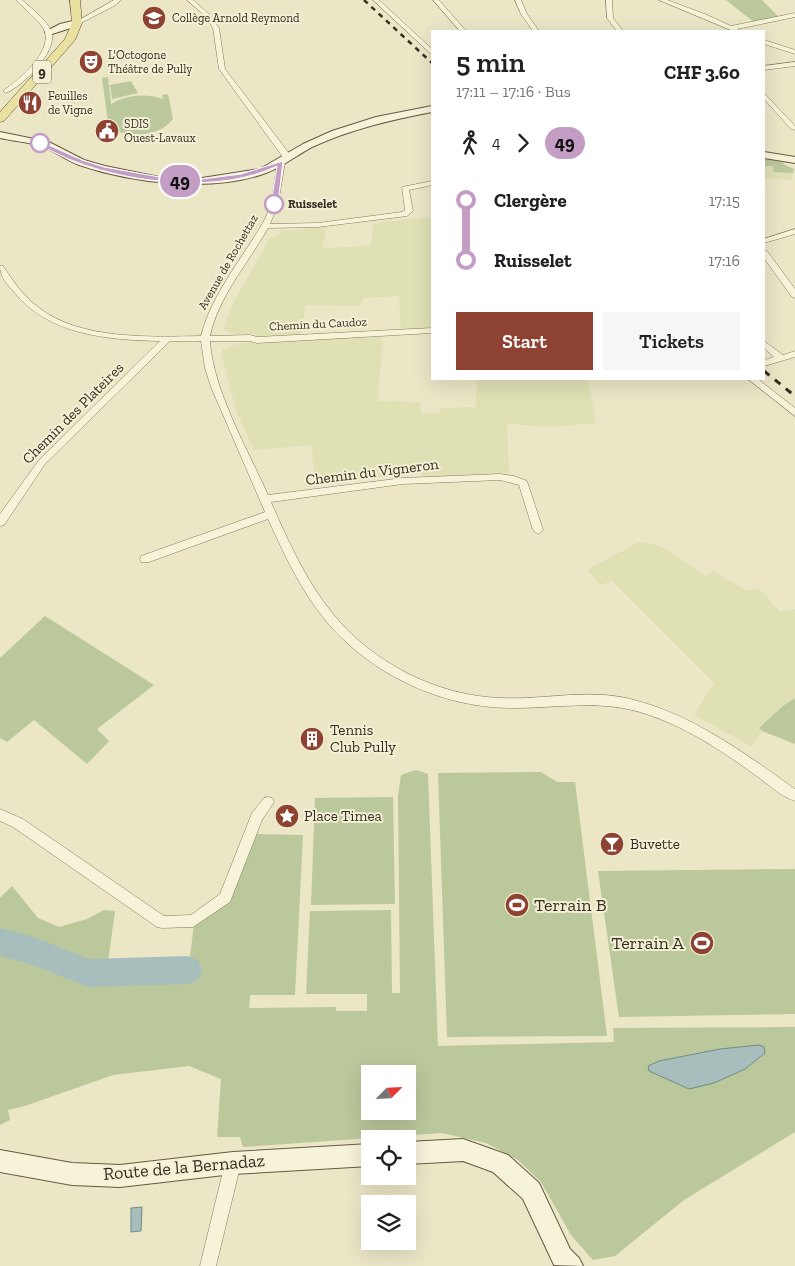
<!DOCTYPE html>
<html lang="en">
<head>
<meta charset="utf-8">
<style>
	:root { --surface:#fff; --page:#f6f6f6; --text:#202124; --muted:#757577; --accent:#8e4332 }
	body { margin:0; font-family:"Zilla Slab",serif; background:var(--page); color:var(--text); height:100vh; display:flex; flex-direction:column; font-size:19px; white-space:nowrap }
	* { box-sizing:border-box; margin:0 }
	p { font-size:16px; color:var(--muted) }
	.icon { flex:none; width:28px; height:28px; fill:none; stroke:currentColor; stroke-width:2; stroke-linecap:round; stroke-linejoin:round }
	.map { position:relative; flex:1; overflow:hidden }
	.details { position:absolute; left:431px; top:30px; width:334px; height:350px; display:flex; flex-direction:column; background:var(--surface); border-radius:0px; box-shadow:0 5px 20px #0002 }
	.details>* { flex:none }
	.badge { padding:0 10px; border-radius:16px; font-size:18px; line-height:32px }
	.needle { width:32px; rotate:66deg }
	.buttons { position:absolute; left:361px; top:1065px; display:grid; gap:10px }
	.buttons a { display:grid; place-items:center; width:55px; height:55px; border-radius:0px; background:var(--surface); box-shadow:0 5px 20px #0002; font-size:25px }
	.map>.badge { position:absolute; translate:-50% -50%; box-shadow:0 0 0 2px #fff }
	.legs { display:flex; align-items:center; gap:8px; height:55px; padding:0 25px; font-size:16px }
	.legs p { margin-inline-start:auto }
	.summary { display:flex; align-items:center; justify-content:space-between; height:85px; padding:0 25px }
	h1 { font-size:28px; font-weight:600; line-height:38px }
	.button { display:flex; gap:10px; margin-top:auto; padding:10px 25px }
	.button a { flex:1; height:58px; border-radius:0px; background:var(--accent); color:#fff; font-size:20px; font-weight:600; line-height:58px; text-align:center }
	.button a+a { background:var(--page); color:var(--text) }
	ul { padding:0 25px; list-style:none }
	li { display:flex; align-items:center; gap:18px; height:60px; font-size:19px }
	li i { display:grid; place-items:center; width:8px; height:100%; margin:0 6px; background:currentColor }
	li i::after { content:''; width:12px; height:12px; margin:-6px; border:4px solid; border-radius:50%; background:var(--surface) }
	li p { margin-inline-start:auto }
	li:first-child i { background:linear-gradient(#0000 50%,currentColor 0) }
	li:last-child i { background:linear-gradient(currentColor 50%,#0000 0) }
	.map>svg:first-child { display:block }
	.farmland { fill:#dfe0b4 }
	.green { fill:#bac89b; fill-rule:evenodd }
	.water { fill:#a7bebc; stroke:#6f8c8a }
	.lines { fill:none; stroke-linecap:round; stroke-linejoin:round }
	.river { fill:#a7bebc; fill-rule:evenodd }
	.street-casing { stroke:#84795d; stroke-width:1 }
	.secondary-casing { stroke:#665a40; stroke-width:2 }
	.primary-casing { stroke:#534731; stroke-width:1 }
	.street { fill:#f6f3d9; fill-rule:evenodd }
	.secondary { fill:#f6f3d9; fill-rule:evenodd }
	.primary { fill:#eae1a1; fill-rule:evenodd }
	.rail-far1 { stroke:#362f20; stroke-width:2.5; stroke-dasharray:5 5; stroke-linecap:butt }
	.rail { stroke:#362f20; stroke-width:3; stroke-dasharray:7 7; stroke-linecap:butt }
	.line-1 { fill:#c39dc3; stroke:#fff }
	.stop-1-dot { fill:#fff; stroke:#c39dc3; stroke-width:2.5 }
	.labels { text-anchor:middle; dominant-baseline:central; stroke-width:4; stroke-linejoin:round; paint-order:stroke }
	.far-poi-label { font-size:12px; fill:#362f20; stroke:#f3f0d5; text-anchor:start }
	.far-stop-label { font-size:12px; font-weight:bold; fill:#362f20; stroke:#f3f0d5; text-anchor:start }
	.far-street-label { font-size:12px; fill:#362f20; stroke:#f3f0d5 }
	.shield { fill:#f3f0d5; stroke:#6f6956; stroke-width:1 }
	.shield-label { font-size:14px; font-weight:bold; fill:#362f20 }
	.street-label { font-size:15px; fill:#362f20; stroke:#f3f0d5 }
	.poi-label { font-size:15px; fill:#362f20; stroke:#f3f0d5; text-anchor:start }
	.near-poi-label { font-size:18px; fill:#362f20; stroke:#f3f0d5; text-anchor:start }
	.near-street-label { font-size:18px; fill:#362f20; stroke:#f3f0d5 }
</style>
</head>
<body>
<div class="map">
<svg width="795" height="1266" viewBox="0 0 795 1266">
	<rect width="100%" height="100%" fill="#ebe6c6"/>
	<g class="farmland">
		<path d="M764 166H773L774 172 792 173 793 180 764 178Z"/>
		<path d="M432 217V329L401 331 399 296 364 298 359 306 306 305 300 336 260 337 255 334H232L224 329 232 305 270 238 277 236 281 231 326 227 323 248 370 246 374 223Z"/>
		<path d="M380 337 383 343 377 401 420 402 421 413H440V408L476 407 477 379H588L596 423 552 427 507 424 509 473 423 478 421 472 315 486 312 445 254 450 237 413 223 361 222 350 234 345 256 341Z"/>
		<path d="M639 542 660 546 706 576 714 571 747 591 759 588 780 612 795 609V698L783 706 760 729 762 731 751 746 694 715 714 683 612 581 601 585 587 570Z"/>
	</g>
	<g class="green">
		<path d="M726 0H762L780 18 754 22Z"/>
		<path d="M108 77 111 104C127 95 145 93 163 99L162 95 168 94 173 119C160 136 135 137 116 131V137H110L102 78Z"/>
		<path d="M131 81 138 93 112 99 110 85Z"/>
		<path d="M764 159 782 162 785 165 794 169 793 173 774 172 773 166H764Z"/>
		<path d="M45 616 154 685 97 729 109 741 87 764 34 720 7 742 0 738V658Z"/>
		<path d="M795 698V744L762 731 759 728 783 706Z"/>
		<path d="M416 770 428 774 438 1046 614 1042 613 1028 795 1027V1132L684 1200 615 1256 593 1260 571 1235 541 1182 518 1160 486 1143 442 1133 243 1147 240 1137H217L221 1079 189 1066 113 1075 25 1106 8 1110 10 1120 0 1125V898L12 886 38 918 59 927 87 919 104 910 115 911 108 962 189 964 194 925 227 900 255 834 303 835 295 995H250L249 1008 336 1007V1011H367V994H306L310 911 391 910 392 993H400L398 796 401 775ZM370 1074H408V1111H370Z"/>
		<path d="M541 772 557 782H575L607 1036 447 1037 438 773Z"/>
		<path d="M393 797 395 904 311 905 315 798Z"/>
		<path d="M795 869V1014L619 1017 598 871Z"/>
	</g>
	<g class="water">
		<path d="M759 1045 764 1047 765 1053 745 1069 714 1083 689 1089 649 1071 648 1066 659 1061 720 1049Z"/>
		<path d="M142 1207 141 1231 131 1232V1208Z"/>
	</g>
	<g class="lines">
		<path class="river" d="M0 928 31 936 89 959 187 956 198 960 202 970 198 980 187 984 89 987 30 964 0 956Z"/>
		<g class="street-casing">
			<g id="street">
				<path d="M16 0H22C32 9 46 19 51 31 59 51 23 86 6 93L4 92V90C19 80 56 49 43 28 36 17 25 10 16 0Z"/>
				<path d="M114 0H121L114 6 79 24 74 23Z"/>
				<path d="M187 0H193L209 14 219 28 225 69 291 156V160H285L219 69 213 28 205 16Z"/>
				<path d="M373 0H379L432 49V54L430 53Z"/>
				<path d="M433 0H439L466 31H460Z"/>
				<path d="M515 0H521L527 14 539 31H533L521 14Z"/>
				<path d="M606 0H612L613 18 623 31H617L607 18Z"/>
				<path d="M659 0H667L705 14 731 26 795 13V17L737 29 740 31H733Z"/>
				<path d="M764 40 795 50V54L764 44Z"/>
				<path d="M795 62V66L764 70V66Z"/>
				<path d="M764 93 795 126V130L791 129 764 99Z"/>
				<path d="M278 160 285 162 278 204 270 224 318 223 402 212 405 210 402 187 432 181V185L409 190 413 211 407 216 318 227 268 228C248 264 219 295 210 336L250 335 257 337 432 328V333L257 343 250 341H210C213 390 248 450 268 495L403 478 500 474 514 476 527 481 543 530 538 534 533 530 519 485 500 480 403 484 271 502C288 541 306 581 333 614 373 663 437 696 501 698 542 700 585 689 626 698 689 712 743 752 795 789V801C779 796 765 781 751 772 719 749 684 726 646 714 602 699 560 708 515 708 444 709 371 675 326 621 301 591 284 554 268 519L149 562H141L140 559 141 556 265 512 211 387 205 368 201 341H170L45 464 4 525 0 526V514L39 460 160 341C108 340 48 335 14 292 7 284 0 277 0 266H3C13 281 23 296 38 307 79 340 151 337 201 336 212 292 245 256 266 217L271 204Z"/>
				<path d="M795 229V234L764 243V239Z"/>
				<path d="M764 251H767L795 289V298L792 297 764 258Z"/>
				<path d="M764 341 783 355 795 351V357L764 366V360L774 357 764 348Z"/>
				<path d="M748 379H758L795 408V416Z"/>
				<path d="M268 797 272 798 274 802 262 820 230 902 193 927 162 928 157 927 13 827 0 821V809L23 819 164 916 191 915 220 894 252 813 264 798Z"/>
				<path d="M233 1155 239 1157 241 1163 216 1266H200L225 1163 227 1157Z"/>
			</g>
		</g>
		<g class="secondary-casing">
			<g id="secondary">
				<path d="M77 20 80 21V25L49 35 45 32 60 24Z"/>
				<path d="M432 106V112C391 120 351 129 312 147 297 155 282 167 266 173 212 193 132 183 79 165 65 160 54 150 41 146 28 142 13 141 0 138V132L49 142 84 160 105 166 159 177 202 178 260 169 303 144 332 131 376 117Z"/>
				<path d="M764 152 795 157V163L764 158Z"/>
				<path d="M463 1139 508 1155 539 1183 570 1249 579 1258 583 1266 554 1265 523 1199 493 1172 463 1161 408 1164V1142Z"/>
				<path d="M370 1144V1166L233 1174 120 1187 72 1185 0 1172V1150L72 1163 120 1165 233 1152Z"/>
			</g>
		</g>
		<g class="primary-casing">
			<path id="primary" d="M70 0H80L82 23 75 40 4 121 0 122V112L65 39 72 23Z"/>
		</g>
		<use href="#street" class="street"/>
		<use href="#secondary" class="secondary"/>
		<use href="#primary" class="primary"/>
		<path class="rail-far1" d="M364 0 432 63"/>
		<path class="rail" d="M764 371 795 396"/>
	</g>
	<path class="line-1" d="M38 142H42L82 160 104 167 171 179H202L241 174 283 161 278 204 274 206 271 204 277 166C222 193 136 184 79 163 65 158 51 151 38 144Z"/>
	<defs>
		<g id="school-disc" transform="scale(1.25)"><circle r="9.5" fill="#8e4332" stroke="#f3f0d5"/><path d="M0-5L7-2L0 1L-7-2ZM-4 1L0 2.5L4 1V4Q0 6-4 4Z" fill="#fff"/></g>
		<g id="theatre-disc" transform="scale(1.25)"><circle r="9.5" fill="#8e4332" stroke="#f3f0d5"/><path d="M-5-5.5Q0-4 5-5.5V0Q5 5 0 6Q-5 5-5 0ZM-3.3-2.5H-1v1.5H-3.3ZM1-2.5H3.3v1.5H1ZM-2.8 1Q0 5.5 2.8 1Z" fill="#fff"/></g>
		<g id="restaurant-disc" transform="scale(1.25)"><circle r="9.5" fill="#8e4332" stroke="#f3f0d5"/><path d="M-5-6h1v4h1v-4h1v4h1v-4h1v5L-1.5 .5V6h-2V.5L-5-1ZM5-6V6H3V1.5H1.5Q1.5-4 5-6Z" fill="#fff"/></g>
		<g id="civic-disc" transform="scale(1.25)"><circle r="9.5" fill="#8e4332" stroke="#f3f0d5"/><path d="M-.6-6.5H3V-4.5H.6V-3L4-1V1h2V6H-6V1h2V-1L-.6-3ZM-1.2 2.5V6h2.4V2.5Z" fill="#fff"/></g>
		<g id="building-disc" transform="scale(1.25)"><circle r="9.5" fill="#8e4332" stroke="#f3f0d5"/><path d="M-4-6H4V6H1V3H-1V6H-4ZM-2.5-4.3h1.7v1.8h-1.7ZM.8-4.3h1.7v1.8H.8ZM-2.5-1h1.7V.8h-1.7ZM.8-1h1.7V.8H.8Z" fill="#fff"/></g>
		<g id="sight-disc" transform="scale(1.25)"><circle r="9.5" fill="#8e4332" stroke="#f3f0d5"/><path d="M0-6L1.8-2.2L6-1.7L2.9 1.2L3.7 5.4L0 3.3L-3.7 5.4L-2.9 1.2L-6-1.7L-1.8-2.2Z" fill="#fff"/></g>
		<g id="bar-disc" transform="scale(1.25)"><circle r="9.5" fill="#8e4332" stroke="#f3f0d5"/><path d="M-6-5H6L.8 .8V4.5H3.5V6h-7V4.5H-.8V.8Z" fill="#fff"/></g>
		<g id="stadium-disc" transform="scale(1.25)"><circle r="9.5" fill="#8e4332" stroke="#f3f0d5"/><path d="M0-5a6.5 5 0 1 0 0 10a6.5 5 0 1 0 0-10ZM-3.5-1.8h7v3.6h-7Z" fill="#fff"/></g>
	</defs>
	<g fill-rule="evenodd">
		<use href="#school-disc" x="154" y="18"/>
		<use href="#theatre-disc" x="91" y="62"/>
		<use href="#restaurant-disc" x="30" y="103"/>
		<use href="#civic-disc" x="107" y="131"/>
		<use href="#building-disc" x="312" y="739"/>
		<use href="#sight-disc" x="287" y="816"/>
		<use href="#bar-disc" x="612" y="844"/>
		<use href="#stadium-disc" x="517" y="905"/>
		<use href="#stadium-disc" x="702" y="943"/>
	</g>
	<g class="stop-1-dot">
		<circle cx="40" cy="143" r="9"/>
		<circle cx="274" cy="204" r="9"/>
	</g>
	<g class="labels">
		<g class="far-poi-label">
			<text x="172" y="18">Collège Arnold Reymond</text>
			<text x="108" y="55">L'Octogone<tspan x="108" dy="14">Théâtre de Pully</tspan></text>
			<text x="48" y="96">Feuilles<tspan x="48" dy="14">de Vigne</tspan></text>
			<text x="124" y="124">SDIS<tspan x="124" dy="14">Ouest-Lavaux</tspan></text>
		</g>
		<g class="far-stop-label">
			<text x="288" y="204">Ruisselet</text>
		</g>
		<g class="far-street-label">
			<text transform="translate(228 262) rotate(-60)">Avenue de Rochettaz</text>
			<text transform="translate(318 324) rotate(-3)">Chemin du Caudoz</text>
		</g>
		<rect class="shield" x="33" y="60.5" width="18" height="23" rx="4"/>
		<g class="shield-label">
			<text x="42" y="72">9</text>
		</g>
		<g class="street-label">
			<text transform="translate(73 413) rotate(-45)">Chemin des Plateires</text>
			<text transform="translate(372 472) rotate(-7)">Chemin du Vigneron</text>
		</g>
		<g class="poi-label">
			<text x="330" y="730">Tennis<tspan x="330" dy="17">Club Pully</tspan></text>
			<text x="304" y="816">Place Timea</text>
			<text x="630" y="844">Buvette</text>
		</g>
		<g class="near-poi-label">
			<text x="534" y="905">Terrain B</text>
			<text x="684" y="943" text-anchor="end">Terrain A</text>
		</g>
		<g class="near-street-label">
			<text transform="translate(184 1167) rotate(-5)">Route de la Bernadaz</text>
		</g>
	</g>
</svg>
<div class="buttons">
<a><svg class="needle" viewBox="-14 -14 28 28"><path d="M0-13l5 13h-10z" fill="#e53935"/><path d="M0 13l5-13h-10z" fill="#757577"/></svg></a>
<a><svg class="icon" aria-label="locate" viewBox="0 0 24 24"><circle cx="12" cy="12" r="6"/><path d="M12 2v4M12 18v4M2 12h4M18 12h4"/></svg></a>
<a><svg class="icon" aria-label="layers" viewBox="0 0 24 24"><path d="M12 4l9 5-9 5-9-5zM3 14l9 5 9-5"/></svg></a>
</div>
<b class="badge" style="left:180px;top:181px;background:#c39dc3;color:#111">49</b>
<section class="details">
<div class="summary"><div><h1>5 min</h1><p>17:11 – 17:16 · Bus</p></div><b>CHF 3.60</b></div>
<div class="legs"><svg class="icon" aria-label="walk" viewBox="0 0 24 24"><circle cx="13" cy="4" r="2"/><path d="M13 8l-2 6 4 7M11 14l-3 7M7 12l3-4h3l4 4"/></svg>4<svg class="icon" aria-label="forward" viewBox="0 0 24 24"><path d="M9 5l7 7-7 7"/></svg><b class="badge" style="background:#c39dc3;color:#111">49</b></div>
<ul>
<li><i style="color:#c39dc3"></i><b>Clergère</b><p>17:15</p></li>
<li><i style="color:#c39dc3"></i><b>Ruisselet</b><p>17:16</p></li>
</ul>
<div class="button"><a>Start</a><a>Tickets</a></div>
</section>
</div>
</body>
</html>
